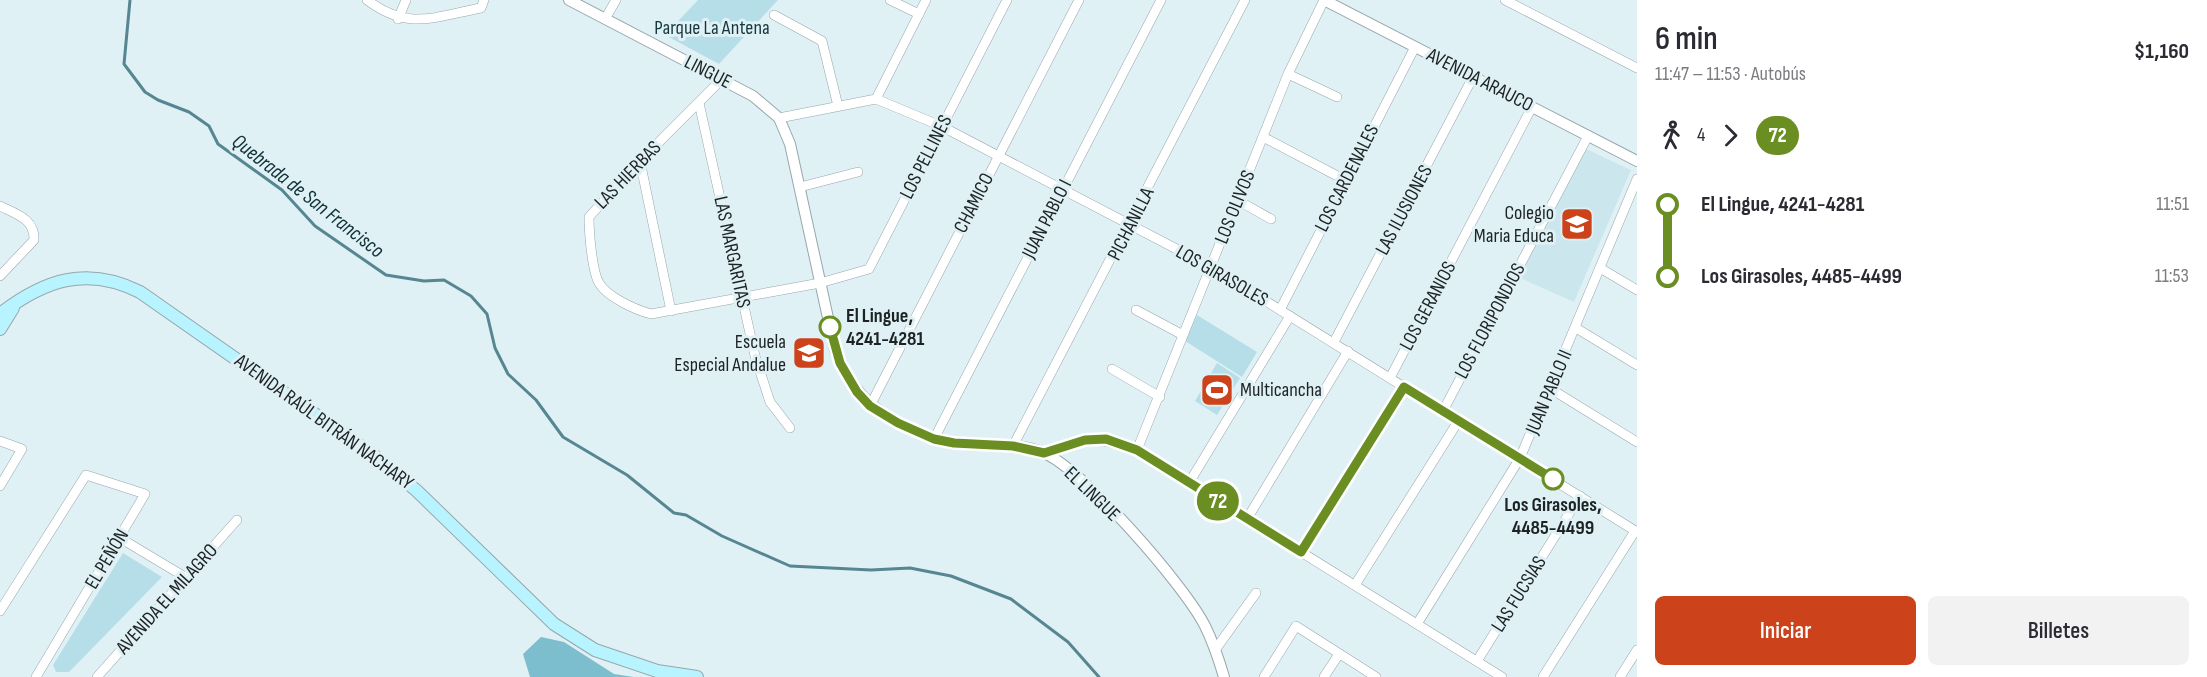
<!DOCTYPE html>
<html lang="es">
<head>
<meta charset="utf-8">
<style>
	:root { --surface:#fff; --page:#f2f2f3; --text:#2b2b33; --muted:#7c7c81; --accent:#cb421b }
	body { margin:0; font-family:"Sofia Sans Condensed",sans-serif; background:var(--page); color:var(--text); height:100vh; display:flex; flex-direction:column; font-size:22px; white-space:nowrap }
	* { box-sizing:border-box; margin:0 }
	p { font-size:20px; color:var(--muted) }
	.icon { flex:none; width:33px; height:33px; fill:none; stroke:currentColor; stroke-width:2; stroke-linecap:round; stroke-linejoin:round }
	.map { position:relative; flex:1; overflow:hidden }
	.sheet { display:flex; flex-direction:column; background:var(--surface); width:570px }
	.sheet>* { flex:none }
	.badge { padding:0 12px; border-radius:20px; font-size:21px; line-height:39px }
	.map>.badge { position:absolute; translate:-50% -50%; box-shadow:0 0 0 3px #fff }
	.legs { display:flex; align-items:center; gap:9px; height:66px; padding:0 18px; font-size:20px }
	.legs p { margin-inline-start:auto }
	.headline { display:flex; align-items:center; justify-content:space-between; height:102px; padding:0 18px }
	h1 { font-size:33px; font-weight:600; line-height:45px }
	.cta { display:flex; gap:12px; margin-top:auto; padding:12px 18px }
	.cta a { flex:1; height:69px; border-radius:9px; background:var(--accent); color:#fff; font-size:24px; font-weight:600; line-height:69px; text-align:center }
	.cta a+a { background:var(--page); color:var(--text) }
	ul { padding:0 18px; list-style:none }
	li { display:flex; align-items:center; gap:21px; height:72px; font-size:22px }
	li i { display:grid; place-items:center; width:9px; height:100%; margin:0 8px; background:currentColor }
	li i::after { content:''; width:15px; height:15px; margin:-8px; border:4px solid; border-radius:50%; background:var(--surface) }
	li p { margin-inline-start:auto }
	li:first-child i { background:linear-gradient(#0000 50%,currentColor 0) }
	li:last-child i { background:linear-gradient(currentColor 50%,#0000 0) }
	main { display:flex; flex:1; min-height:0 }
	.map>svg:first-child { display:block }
	.built { fill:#cce6ed }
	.green { fill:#b6dee9 }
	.forest { fill:#7cbdce }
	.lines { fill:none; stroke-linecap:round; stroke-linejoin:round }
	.stream { stroke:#568692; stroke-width:3 }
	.minor-casing { stroke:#97a6ab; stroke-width:10 }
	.tertiary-casing { stroke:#97a6ab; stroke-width:12 }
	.secondary-casing { stroke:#97a6ab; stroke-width:14 }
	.minor { stroke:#fff; stroke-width:9 }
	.tertiary { stroke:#fff; stroke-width:10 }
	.secondary { stroke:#b7f4ff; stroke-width:12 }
	.line-1-casing { stroke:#fff; stroke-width:14 }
	.line-1 { stroke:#6b8e23; stroke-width:9 }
	.stop-1-dot { fill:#fff; stroke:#6b8e23; stroke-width:3 }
	.labels { text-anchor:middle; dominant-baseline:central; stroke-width:6; stroke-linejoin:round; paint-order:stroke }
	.park-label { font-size:20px; fill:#15363e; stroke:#e0f1f5 }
	.street-label { font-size:20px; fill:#1d2325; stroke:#e0f1f5 }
	.poi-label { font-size:20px; fill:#1d2325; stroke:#e0f1f5; text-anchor:end }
	.stop-label { font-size:20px; font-weight:bold; fill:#1d2325; stroke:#e0f1f5; text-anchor:start }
	.water-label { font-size:21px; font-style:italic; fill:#113139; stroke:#e0f1f5 }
</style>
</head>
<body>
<main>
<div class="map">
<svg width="1637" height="677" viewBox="0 0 1637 677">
	<rect width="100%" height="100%" fill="#e0f1f5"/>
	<path class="built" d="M1586 149 1631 170 1574 302 1518 277Z"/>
	<g class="green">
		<path d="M698 0H778L719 64 665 35Z"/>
		<path d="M1197 315 1257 352 1242 377 1185 341Z"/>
		<path d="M1217 363 1240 378 1217 415 1195 401Z"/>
		<path d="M123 553 162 577 69 672H56L53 665Z"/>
	</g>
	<path class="forest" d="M541 637 564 642 614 674 634 677H530L523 654Z"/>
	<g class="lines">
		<path class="stream" d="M130 0 124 64 145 92 158 100 189 112 209 126 218 144 282 190 315 226 386 275 424 281 444 280 471 296 487 314 495 348 508 374 536 400 563 437 627 475 674 513 686 515 722 536 790 566 871 570 910 568 951 576 1011 599 1068 642 1099 677"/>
		<g class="minor-casing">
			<g id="minor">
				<path d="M367 0C408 31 434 17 481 8L484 0"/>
				<path d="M890 0 919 14"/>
				<path d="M1505 0 1637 68"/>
				<path d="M774 15 822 41 838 106"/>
				<path d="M398 19 406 0"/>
				<path d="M605 19 616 0"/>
				<path d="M1288 74 1337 97"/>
				<path d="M722 79 640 161 589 217C589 232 592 271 599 283 607 297 636 310 651 314L820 283 869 269 1007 0"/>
				<path d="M876 99 926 0"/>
				<path d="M699 103 755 356 770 402 790 428"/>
				<path d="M779 118 876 99 941 126 1211 267 1637 532"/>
				<path d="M1263 137 1345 180"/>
				<path d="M640 161 671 311"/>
				<path d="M800 187 858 172"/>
				<path d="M1239 201 1271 219"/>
				<path d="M0 206C16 214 35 219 34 240L0 276"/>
				<path d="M1600 268 1637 290"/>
				<path d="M1136 310 1183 335"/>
				<path d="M1280 310 1415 47"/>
				<path d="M1576 328 1637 365"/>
				<path d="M1334 342 1473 77"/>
				<path d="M1112 369 1160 397"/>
				<path d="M1390 378 1532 107"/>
				<path d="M1551 389 1637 442"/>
				<path d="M870 406 1079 0"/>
				<path d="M1443 411 1588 136"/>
				<path d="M934 439 1161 0"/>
				<path d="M0 441 22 449 0 486"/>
				<path d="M1013 446 1245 0"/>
				<path d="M1137 450 1288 74 1324 0"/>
				<path d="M1044 453C1088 439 1092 435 1137 450L1502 677"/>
				<path d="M1189 483 1290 316"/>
				<path d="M1247 519 1348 351"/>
				<path d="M120 538 185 577"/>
				<path d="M1301 552 1404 387"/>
				<path d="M1355 585 1459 420"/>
				<path d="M0 611 86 475 145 494 36 677"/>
				<path d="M1417 624 1520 458 1637 179"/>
				<path d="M1215 650 1256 593"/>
				<path d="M1477 661 1580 496"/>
				<path d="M97 677 237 520"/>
				<path d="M1264 677 1296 626 1376 677"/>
				<path d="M1324 677 1339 654"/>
				<path d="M1543 677 1635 531"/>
				<path d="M1620 677 1637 650"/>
			</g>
		</g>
		<g class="tertiary-casing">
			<g id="tertiary">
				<path d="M569 0 753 96 779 118 790 144 835 350C852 391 870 410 911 429 925 435 938 441 954 443 984 447 1016 441 1044 453 1084 470 1185 586 1205 626 1213 642 1219 660 1224 677"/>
				<path d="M1324 0 1637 161"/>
			</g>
		</g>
		<g class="secondary-casing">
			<g id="secondary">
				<path d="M0 314C44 280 87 265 140 292L379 459 417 491 554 624 595 650 657 671 697 677"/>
				<path d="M0 329 13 308"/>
			</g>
		</g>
		<use href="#minor" class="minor"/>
		<use href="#tertiary" class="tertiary"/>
		<use href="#secondary" class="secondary"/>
	</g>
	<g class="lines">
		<g class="line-1-casing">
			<path id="line-1" d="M830 327 840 363 857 392 870 406 898 423 934 439 954 443 1013 446 1044 453 1085 440 1106 439 1137 450 1301 552 1404 387 1553 479"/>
		</g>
		<use href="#line-1" class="line-1"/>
	</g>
	<defs>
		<g id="school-square" transform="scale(1.725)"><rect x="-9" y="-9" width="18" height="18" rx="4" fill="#cb421b" stroke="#e0f1f5"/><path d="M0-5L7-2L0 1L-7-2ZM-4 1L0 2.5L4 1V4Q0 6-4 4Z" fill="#fff"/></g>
		<g id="stadium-square" transform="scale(1.725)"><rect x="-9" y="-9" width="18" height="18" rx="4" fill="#cb421b" stroke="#e0f1f5"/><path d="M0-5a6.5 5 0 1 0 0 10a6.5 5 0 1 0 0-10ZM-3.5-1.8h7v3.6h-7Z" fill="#fff"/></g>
	</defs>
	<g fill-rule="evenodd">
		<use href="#school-square" x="1577" y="224"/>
		<use href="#school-square" x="809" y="353"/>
		<use href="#stadium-square" x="1217" y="390"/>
	</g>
	<g class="stop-1-dot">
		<circle cx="830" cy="327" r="10"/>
		<circle cx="1553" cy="479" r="10"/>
	</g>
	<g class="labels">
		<g class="park-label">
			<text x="712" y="28">Parque La Antena</text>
		</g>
		<g class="street-label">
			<text transform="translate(708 72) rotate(27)">LINGUE</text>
			<text transform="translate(1480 80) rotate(27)">AVENIDA ARAUCO</text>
			<text transform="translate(926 157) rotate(-63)">LOS PELLINES</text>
			<text transform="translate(628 175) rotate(-46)">LAS HIERBAS</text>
			<text transform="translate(1347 178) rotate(-63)">LOS CARDENALES</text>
			<text transform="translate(974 203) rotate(-63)">CHAMICO</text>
			<text transform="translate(1235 207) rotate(-68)">LOS OLIVOS</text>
			<text transform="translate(1404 210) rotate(-62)">LAS ILUSIONES</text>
			<text transform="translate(1047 219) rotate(-63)">JUAN PABLO I</text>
			<text transform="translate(1131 224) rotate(-63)">PICHANILLA</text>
			<text transform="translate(732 252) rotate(78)">LAS MARGARITAS</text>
			<text transform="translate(1222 276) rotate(30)">LOS GIRASOLES</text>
			<text transform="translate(1428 306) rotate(-62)">LOS GERANIOS</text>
			<text transform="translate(1490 321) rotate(-62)">LOS FLORIPONDIOS</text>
			<text transform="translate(1549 392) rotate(-67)">JUAN PABLO II</text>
			<text transform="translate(324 422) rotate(36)">AVENIDA RAÚL BITRÁN NACHARY</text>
			<text transform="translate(1092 494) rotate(44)">EL LINGUE</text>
			<text transform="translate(107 559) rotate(-59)">EL PEÑÓN</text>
			<text transform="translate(1519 594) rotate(-58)">LAS FUCSIAS</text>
			<text transform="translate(167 599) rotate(-48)">AVENIDA EL MILAGRO</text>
		</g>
		<g class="poi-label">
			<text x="1554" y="213">Colegio<tspan x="1554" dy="23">Maria Educa</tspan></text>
			<text x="786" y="342">Escuela<tspan x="786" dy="23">Especial Andalue</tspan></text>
			<text x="1240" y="390" text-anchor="start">Multicancha</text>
		</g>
		<g class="stop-label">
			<text x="846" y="316">El Lingue,<tspan x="846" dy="23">4241-4281</tspan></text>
			<text x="1553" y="505" text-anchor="middle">Los Girasoles,<tspan x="1553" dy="23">4485-4499</tspan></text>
		</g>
		<g class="water-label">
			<text transform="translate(308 196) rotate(38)">Quebrada de San Francisco</text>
		</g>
	</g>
</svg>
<b class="badge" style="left:1218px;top:501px;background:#6b8e23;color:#fff">72</b>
</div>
<section class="sheet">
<div class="headline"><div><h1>6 min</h1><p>11:47 – 11:53 · Autobús</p></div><b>$1,160</b></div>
<div class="legs"><svg class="icon" aria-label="walk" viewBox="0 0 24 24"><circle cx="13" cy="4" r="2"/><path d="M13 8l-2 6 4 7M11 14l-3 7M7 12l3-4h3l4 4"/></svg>4<svg class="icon" aria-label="forward" viewBox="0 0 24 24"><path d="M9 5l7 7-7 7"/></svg><b class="badge" style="background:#6b8e23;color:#fff">72</b></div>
<ul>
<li><i style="color:#6b8e23"></i><b>El Lingue, 4241-4281</b><p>11:51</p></li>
<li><i style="color:#6b8e23"></i><b>Los Girasoles, 4485-4499</b><p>11:53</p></li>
</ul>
<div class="cta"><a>Iniciar</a><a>Billetes</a></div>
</section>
</main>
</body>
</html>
